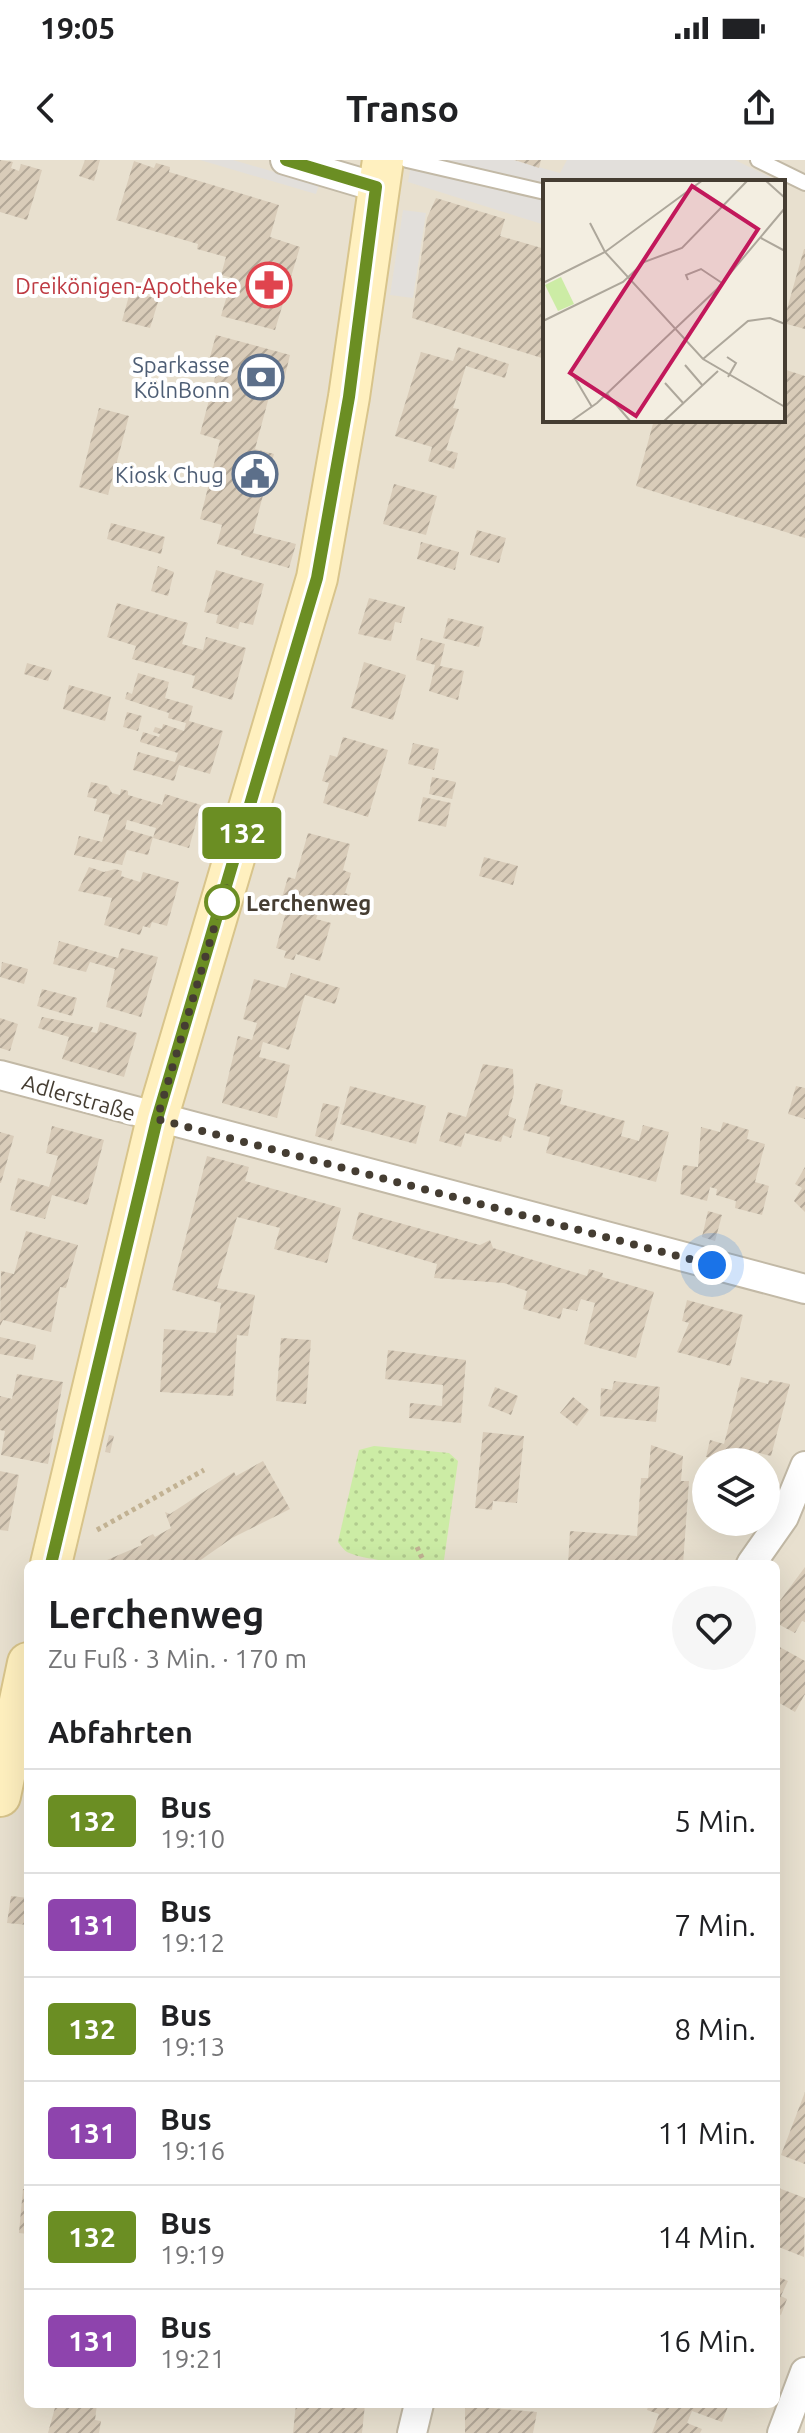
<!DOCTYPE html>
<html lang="de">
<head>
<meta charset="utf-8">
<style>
	:root { --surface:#fff; --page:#f6f6f6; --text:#202124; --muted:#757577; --line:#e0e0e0 }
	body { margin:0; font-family:Ubuntu,sans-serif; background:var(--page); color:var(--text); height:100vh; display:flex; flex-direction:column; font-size:30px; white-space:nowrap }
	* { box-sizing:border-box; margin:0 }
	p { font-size:26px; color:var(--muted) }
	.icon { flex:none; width:44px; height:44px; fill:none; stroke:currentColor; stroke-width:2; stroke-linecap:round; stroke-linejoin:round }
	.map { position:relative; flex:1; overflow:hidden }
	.details { position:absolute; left:24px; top:1400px; width:756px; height:848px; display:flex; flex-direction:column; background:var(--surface); border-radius:12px; box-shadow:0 8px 32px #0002 }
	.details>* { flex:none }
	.badge { padding:0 16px; border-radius:6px; font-size:28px; line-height:52px }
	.fabs { position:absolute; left:692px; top:1288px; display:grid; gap:16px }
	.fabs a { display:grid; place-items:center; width:88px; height:88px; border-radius:50%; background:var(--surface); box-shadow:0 8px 32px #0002; font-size:40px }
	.you { position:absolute; width:40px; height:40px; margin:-20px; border:6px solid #fff; border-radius:50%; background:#1a73e8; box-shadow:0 0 0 12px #1a73e833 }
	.map>.badge { position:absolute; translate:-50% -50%; box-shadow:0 0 0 4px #fff }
	h2 { padding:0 24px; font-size:30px; line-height:72px }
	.round { display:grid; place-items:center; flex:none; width:84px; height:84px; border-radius:42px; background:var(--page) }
	.headline { display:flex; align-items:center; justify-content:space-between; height:136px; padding:0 24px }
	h1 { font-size:38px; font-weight:600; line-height:60px }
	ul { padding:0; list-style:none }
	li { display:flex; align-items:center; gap:24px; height:104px; padding:0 24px; border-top:2px solid var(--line) }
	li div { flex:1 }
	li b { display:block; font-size:30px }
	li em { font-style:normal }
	li .badge { min-width:88px; font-weight:700; text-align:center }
	.status { display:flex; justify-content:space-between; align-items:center; height:56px; padding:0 40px; background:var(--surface); direction:ltr }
	.status svg { height:22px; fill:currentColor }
	header { display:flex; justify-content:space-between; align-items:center; height:104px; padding:0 24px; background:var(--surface); font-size:36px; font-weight:600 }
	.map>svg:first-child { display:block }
	.residential { fill:#e8e0cf; fill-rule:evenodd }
	.green { fill:url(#green-dots) }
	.parking { fill:#e2dfdb }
	.building { fill:url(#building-hatch) }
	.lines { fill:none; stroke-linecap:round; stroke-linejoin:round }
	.lane-casing { stroke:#c2b9a6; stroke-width:18 }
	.street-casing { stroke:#c2b9a6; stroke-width:32 }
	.secondary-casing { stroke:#d8c48b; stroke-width:44 }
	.path { stroke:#c2b293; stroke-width:5; stroke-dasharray:4 4; stroke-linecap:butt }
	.lane { stroke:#fff; stroke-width:14 }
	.street { stroke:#fff; stroke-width:28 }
	.secondary { stroke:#fff0bf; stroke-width:40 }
	.line-casing { stroke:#fff; stroke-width:18 }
	.line { stroke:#6b8e23; stroke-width:12 }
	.walk { stroke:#453d32; stroke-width:8; stroke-dasharray:0 14.4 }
	.stop-dot { fill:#fff; stroke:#6b8e23; stroke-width:4 }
	.labels { text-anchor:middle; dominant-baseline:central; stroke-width:8; stroke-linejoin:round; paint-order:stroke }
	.health-label { font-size:22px; fill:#be3a42; stroke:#fff; text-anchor:end }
	.service-label { font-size:22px; fill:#4e5e75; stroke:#fff; text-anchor:end }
	.stop-label { font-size:22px; font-weight:bold; fill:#453d32; stroke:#fff; text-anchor:start }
	.street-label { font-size:22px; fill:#453d32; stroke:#fff }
	.inset-road { fill:none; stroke:#ada79b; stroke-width:2 }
	.view { fill:#c2185b; fill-opacity:0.15; stroke:#c2185b; stroke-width:4 }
	.inset-edge { fill:none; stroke:#453d32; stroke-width:4 }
</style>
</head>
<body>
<div class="status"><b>19:05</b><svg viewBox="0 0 49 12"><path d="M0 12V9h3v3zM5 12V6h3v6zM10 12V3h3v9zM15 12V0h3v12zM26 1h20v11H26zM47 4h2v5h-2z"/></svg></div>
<header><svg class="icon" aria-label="back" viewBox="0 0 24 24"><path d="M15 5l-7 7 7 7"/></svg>Transo<svg class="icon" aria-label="share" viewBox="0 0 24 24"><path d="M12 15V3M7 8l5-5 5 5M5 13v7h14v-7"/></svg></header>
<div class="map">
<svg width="805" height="2273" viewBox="0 0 805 2273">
	<defs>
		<pattern id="green-dots" width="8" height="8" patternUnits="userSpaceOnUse" patternTransform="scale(2)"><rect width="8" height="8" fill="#cceca5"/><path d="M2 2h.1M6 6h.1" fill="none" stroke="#b1cb8e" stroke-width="1.8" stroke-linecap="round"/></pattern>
		<pattern id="building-hatch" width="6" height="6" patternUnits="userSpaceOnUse" patternTransform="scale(2)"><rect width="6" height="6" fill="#d9ccb9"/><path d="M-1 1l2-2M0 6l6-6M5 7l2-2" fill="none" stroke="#b2a797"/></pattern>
	</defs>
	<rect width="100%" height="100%" fill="#f3eee1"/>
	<path class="residential" d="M0 0H805V2273H0ZM545 22H783V260H545ZM706 1302H766V1362H706ZM28 1404H776V2244H28Z"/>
	<path class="green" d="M374 1286 449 1293 458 1301 444 1400C432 1409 362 1400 347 1392 344 1390 341 1386 338 1382L359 1290Z"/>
	<g class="parking">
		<path d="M200 0H233L319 25 316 34Z"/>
		<path d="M412 0H513L560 13 567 0H735L774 19 545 22V65L408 22Z"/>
		<path d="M403 50 426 53 413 138 390 135Z"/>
	</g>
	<g class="building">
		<path d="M0 0 13 2 11 8 19 11 21 4 42 10 27 60 0 52Z"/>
		<path d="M85 0H100L94 21 79 16Z"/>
		<path d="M515 0H541L539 8Z"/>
		<path d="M134 1 154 8 156 3 170 7 169 12 279 45 270 77 300 87 275 170 221 156 232 118 221 115 226 97 197 89 198 84 116 60Z"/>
		<path d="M436 38 505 59 500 76 545 89V199L412 158 427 58Z"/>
		<path d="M804 89H805V169L783 163Z"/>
		<path d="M130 132 159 139 150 168 122 161Z"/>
		<path d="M216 175 290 195 283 224 273 222 255 289 274 294 253 373 296 384 289 408 241 395 242 391 217 384 222 365 200 359 220 280 200 274 218 206 208 204Z"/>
		<path d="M458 187 509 204 505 218 466 206 453 248 459 249 446 290 458 293 454 309 428 301 432 287 395 276 421 192 453 201Z"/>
		<path d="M783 209 805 216V378L636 326 654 260H783Z"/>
		<path d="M99 248 129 256 108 335 79 327Z"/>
		<path d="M394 324 437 336 426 375 383 364Z"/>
		<path d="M111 363 165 377 161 394 107 379Z"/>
		<path d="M477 370 506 378 499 403 470 395Z"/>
		<path d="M421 382 459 392 455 410 417 399Z"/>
		<path d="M158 406 174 412 168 436 151 431Z"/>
		<path d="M216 410 264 424 253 465 240 462 238 469 216 463 218 455 204 452Z"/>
		<path d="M369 438 405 447 401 463 395 462 391 481 358 474Z"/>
		<path d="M117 443 188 463 182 484 203 490 206 477 246 488 232 540 192 528 195 516 132 499 136 486 107 477Z"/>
		<path d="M448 458 484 467 479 487 443 478Z"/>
		<path d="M421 478 445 484 440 506 464 511 458 540 429 531 435 505 416 500Z"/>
		<path d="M364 502 406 515 393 560 351 548Z"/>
		<path d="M27 503 52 510 48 521 24 514Z"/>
		<path d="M138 513 169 522 165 538 193 546 189 561 223 571 210 614 179 605 174 621 133 610 138 592 175 602 178 593 140 582 143 572 159 577 160 574 153 572 155 567 162 569 163 564 184 571 186 563 168 558 169 553 125 539 127 532 132 534Z"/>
		<path d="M69 525 111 537 105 561 63 549Z"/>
		<path d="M127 552 142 556 138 571 123 567Z"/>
		<path d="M343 577 388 590 368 657 323 643 329 623 322 621 330 595 337 597Z"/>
		<path d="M413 583 439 589 434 610 408 604Z"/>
		<path d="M432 617 456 622 452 639 429 634Z"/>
		<path d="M91 622 108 626 112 633 120 635 121 629 128 631V635L162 645 165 634 201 645 189 688 153 678 156 668 127 660 125 669 153 677 148 695 127 690 122 705 74 695 79 676 102 682 110 655 94 651 97 639 87 637Z"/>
		<path d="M423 637 451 643 446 667 418 661Z"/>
		<path d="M308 673 350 684 343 710 351 713 345 733 356 737 350 753 321 745 316 759 331 763 320 801 296 794 294 800 284 798 286 791 276 788 286 752 279 750 283 734 288 717 295 719Z"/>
		<path d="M484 697 518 706 513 725 479 716Z"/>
		<path d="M89 707 104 712 115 709 122 711 121 716 140 722 143 712 179 722 167 766 152 762 150 768 143 766 140 775 104 765 112 738 78 731Z"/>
		<path d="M59 781 118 798 121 788 158 797 141 857 106 847 115 809 90 802 86 812 53 804Z"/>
		<path d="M2 802 28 809 24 824 0 817Z"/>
		<path d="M291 813 340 828 335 844 305 835 289 890 263 882 259 897 290 905 277 958 222 943 238 876 252 880 257 863 243 859 254 819 286 828Z"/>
		<path d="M42 829 77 838 72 856 37 846Z"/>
		<path d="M42 857 93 867 91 872 97 873 100 862 137 873 124 917 62 899 69 877 38 868Z"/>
		<path d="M0 858 18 864 10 891 0 888Z"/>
		<path d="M483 904 513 909 514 933 508 956 516 959 511 978 503 975 501 982 465 973 461 987 439 981 448 952 466 957Z"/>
		<path d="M536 923 563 930 560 944 625 961 621 976 639 981 643 965 669 972 656 1022 546 993 550 977 523 970Z"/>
		<path d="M350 926 426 946 416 984 340 964Z"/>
		<path d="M796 926 805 928V959L788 954Z"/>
		<path d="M323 943 340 947 332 981 315 976Z"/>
		<path d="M723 962 749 970 747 979 765 984 755 1022 769 1026 762 1055 735 1048 736 1041 716 1035 717 1029 710 1027 707 1041 680 1034 683 1005 698 1007 701 967 720 972Z"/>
		<path d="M52 966 104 980 87 1045 52 1035 45 1059 10 1050 18 1018 49 1027 58 996 46 993Z"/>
		<path d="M0 972 14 976 1 1023H0Z"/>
		<path d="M207 996 249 1007 245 1021 341 1048 327 1103 274 1089 280 1068 237 1057 217 1128 255 1135 248 1176 237 1175 233 1236 160 1232 164 1169 216 1173 221 1143 172 1130Z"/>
		<path d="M805 1007V1052L794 1041 802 1028 795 1024Z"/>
		<path d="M708 1051 722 1055 715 1081 702 1077Z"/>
		<path d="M359 1052 480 1085 490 1080 493 1088 587 1116 589 1109 603 1113 602 1117 654 1132 636 1198 584 1184 595 1143 581 1139 577 1151 563 1148 560 1159 523 1149 527 1131 504 1123 434 1118 437 1104 352 1079Z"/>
		<path d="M26 1071 78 1085 66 1128 60 1127 51 1172 3 1160 0 1166 1 1111 14 1114Z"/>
		<path d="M687 1140 743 1155 730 1206 677 1192 689 1163 682 1161Z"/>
		<path d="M0 1177 36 1185 33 1200 0 1194Z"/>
		<path d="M281 1178 311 1180 306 1244 276 1241Z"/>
		<path d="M388 1190 466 1200 461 1263 409 1258 410 1243 442 1246 443 1225 385 1219Z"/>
		<path d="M17 1214 63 1222 48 1304 1 1295 5 1271 0 1270V1236L12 1239Z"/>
		<path d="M741 1217 768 1224 769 1220 790 1224 771 1296 744 1289 740 1302 706 1297 710 1280 724 1284Z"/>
		<path d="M614 1221 660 1227 656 1262 600 1256 601 1228 612 1230Z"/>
		<path d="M495 1227 518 1236 511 1255 488 1246Z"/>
		<path d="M573 1237 589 1250 577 1266 560 1253Z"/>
		<path d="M483 1272 524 1276 517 1343 493 1341 492 1350 475 1348Z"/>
		<path d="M109 1275 114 1276 110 1293 105 1292Z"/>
		<path d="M651 1285 683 1296 681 1321H689L683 1404H568L570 1371 637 1376 641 1318H648Z"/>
		<path d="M263 1301 290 1349 232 1378 195 1404H109L107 1400 142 1385 140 1381 153 1374 155 1377 171 1368 165 1352 170 1354 234 1312 236 1316Z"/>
		<path d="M0 1311 19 1315 8 1371 0 1370Z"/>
		<path d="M805 1407V1462L802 1461 795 1473 776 1463V1446Z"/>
		<path d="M776 1485 805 1501V1534L795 1552 776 1541Z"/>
		<path d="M11 1736 28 1738V1765L7 1763Z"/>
		<path d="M805 1932V2004L781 1995Z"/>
		<path d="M776 2027 805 2038 804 2097 776 2086Z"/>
		<path d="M23 2029H28V2074L19 2073Z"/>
		<path d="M776 2116 788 2121 781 2136 787 2139 781 2155 776 2153Z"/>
		<path d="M56 2244H97L95 2260 101 2261 99 2273H48Z"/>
		<path d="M296 2244H365L362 2273H293Z"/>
		<path d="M465 2244H493L492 2248 537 2252 533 2273H465Z"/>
		<path d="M649 2244 675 2245 729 2244 722 2262 692 2251 687 2263 702 2269 700 2273H652L659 2254 647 2250Z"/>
	</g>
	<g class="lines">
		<g class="lane-casing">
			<g id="lane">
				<path d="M407 0 545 32"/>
				<path d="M758 0 805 23"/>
			</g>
		</g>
		<g class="street-casing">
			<g id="street">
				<path d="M285 0 376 27"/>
				<path d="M0 915 805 1129"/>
				<path d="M751 1404 784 1357 805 1306"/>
				<path d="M412 2273 419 2244"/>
				<path d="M782 2273 805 2212"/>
			</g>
		</g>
		<g class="secondary-casing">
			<g id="secondary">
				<path d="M51 1404 157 959 317 418 349 237 383 0"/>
				<path d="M0 1636 28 1503"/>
			</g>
		</g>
		<g class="path">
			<path d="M97 1370 204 1310"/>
			<path d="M417 1387 425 1404"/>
		</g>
		<use href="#lane" class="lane"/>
		<use href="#street" class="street"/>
		<use href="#secondary" class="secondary"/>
	</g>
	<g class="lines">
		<g class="line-casing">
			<path id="line" d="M51 1404 157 959 317 418 349 237 376 27 286 0"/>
		</g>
		<use href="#line" class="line"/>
		<path class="walk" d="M222 742 226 728 157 959 712 1105"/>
	</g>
	<defs>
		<g id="pharmacy-ring" transform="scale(2.3)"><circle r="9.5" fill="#fff" stroke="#e0444e" stroke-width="1.5"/><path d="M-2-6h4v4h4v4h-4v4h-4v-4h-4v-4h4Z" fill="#e0444e"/></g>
		<g id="bank-ring" transform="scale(2.3)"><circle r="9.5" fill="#fff" stroke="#5c6f8a" stroke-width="1.5"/><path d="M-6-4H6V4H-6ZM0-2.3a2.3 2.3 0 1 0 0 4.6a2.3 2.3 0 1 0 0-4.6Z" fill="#5c6f8a"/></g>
		<g id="civic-ring" transform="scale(2.3)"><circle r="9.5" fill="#fff" stroke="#5c6f8a" stroke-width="1.5"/><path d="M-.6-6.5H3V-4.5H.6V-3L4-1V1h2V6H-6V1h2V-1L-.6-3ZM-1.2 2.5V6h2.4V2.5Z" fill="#5c6f8a"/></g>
	</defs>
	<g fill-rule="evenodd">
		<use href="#pharmacy-ring" x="269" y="125"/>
		<use href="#bank-ring" x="261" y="217"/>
		<use href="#civic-ring" x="255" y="314"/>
	</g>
	<circle class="stop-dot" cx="222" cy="742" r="16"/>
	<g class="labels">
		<g class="health-label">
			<text x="238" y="125">Dreikönigen-Apotheke</text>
		</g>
		<g class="service-label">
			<text x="230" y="204">Sparkasse<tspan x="230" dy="25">KölnBonn</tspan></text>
			<text x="224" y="314">Kiosk Chug</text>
		</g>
		<g class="stop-label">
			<text x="246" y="742">Lerchenweg</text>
		</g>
		<g class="street-label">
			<text transform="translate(79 937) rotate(16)">Adlerstraße</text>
		</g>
	</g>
	<g transform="translate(543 20)">
		<rect width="242" height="242" fill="#f3eee1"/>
		<path d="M18 97 31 124 15 131 2 105Z" fill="#cceca5"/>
		<path class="inset-road" d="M222 0 242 18M47 43 62 72 160 179 242 227M218 58 242 71M145 100 143 95 158 89 179 103M0 103 62 72 160 0M0 141 80 102 101 82 139 68 205 0M184 177 193 183 185 197M160 179 205 141 227 138 242 144M142 185 160 206M27 190 49 227M122 203 141 224M64 214 88 242M27 242 54 223 174 109 242 28M120 242 175 191"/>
		<path class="view" d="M149 6 215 49 93 236 27 193Z"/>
		<rect width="242" height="242" class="inset-edge"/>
	</g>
</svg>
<div class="fabs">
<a><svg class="icon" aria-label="layers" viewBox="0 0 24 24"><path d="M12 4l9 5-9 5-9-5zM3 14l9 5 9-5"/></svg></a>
</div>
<div class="you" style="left:712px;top:1105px"></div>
<b class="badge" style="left:242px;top:673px;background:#6b8e23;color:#fff">132</b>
<section class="details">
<div class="headline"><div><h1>Lerchenweg</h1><p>Zu Fuß · 3 Min. · 170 m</p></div><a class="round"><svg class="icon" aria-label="heart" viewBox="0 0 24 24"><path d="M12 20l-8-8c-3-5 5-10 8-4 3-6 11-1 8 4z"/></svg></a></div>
<h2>Abfahrten</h2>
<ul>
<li><span class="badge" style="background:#6b8e23;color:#fff">132</span><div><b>Bus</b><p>19:10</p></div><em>5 Min.</em></li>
<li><span class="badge" style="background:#8e44ad;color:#fff">131</span><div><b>Bus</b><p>19:12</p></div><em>7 Min.</em></li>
<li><span class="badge" style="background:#6b8e23;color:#fff">132</span><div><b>Bus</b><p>19:13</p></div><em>8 Min.</em></li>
<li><span class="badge" style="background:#8e44ad;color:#fff">131</span><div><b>Bus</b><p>19:16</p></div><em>11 Min.</em></li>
<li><span class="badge" style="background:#6b8e23;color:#fff">132</span><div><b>Bus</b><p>19:19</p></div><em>14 Min.</em></li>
<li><span class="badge" style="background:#8e44ad;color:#fff">131</span><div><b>Bus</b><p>19:21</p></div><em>16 Min.</em></li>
</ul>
</section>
</div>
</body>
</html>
